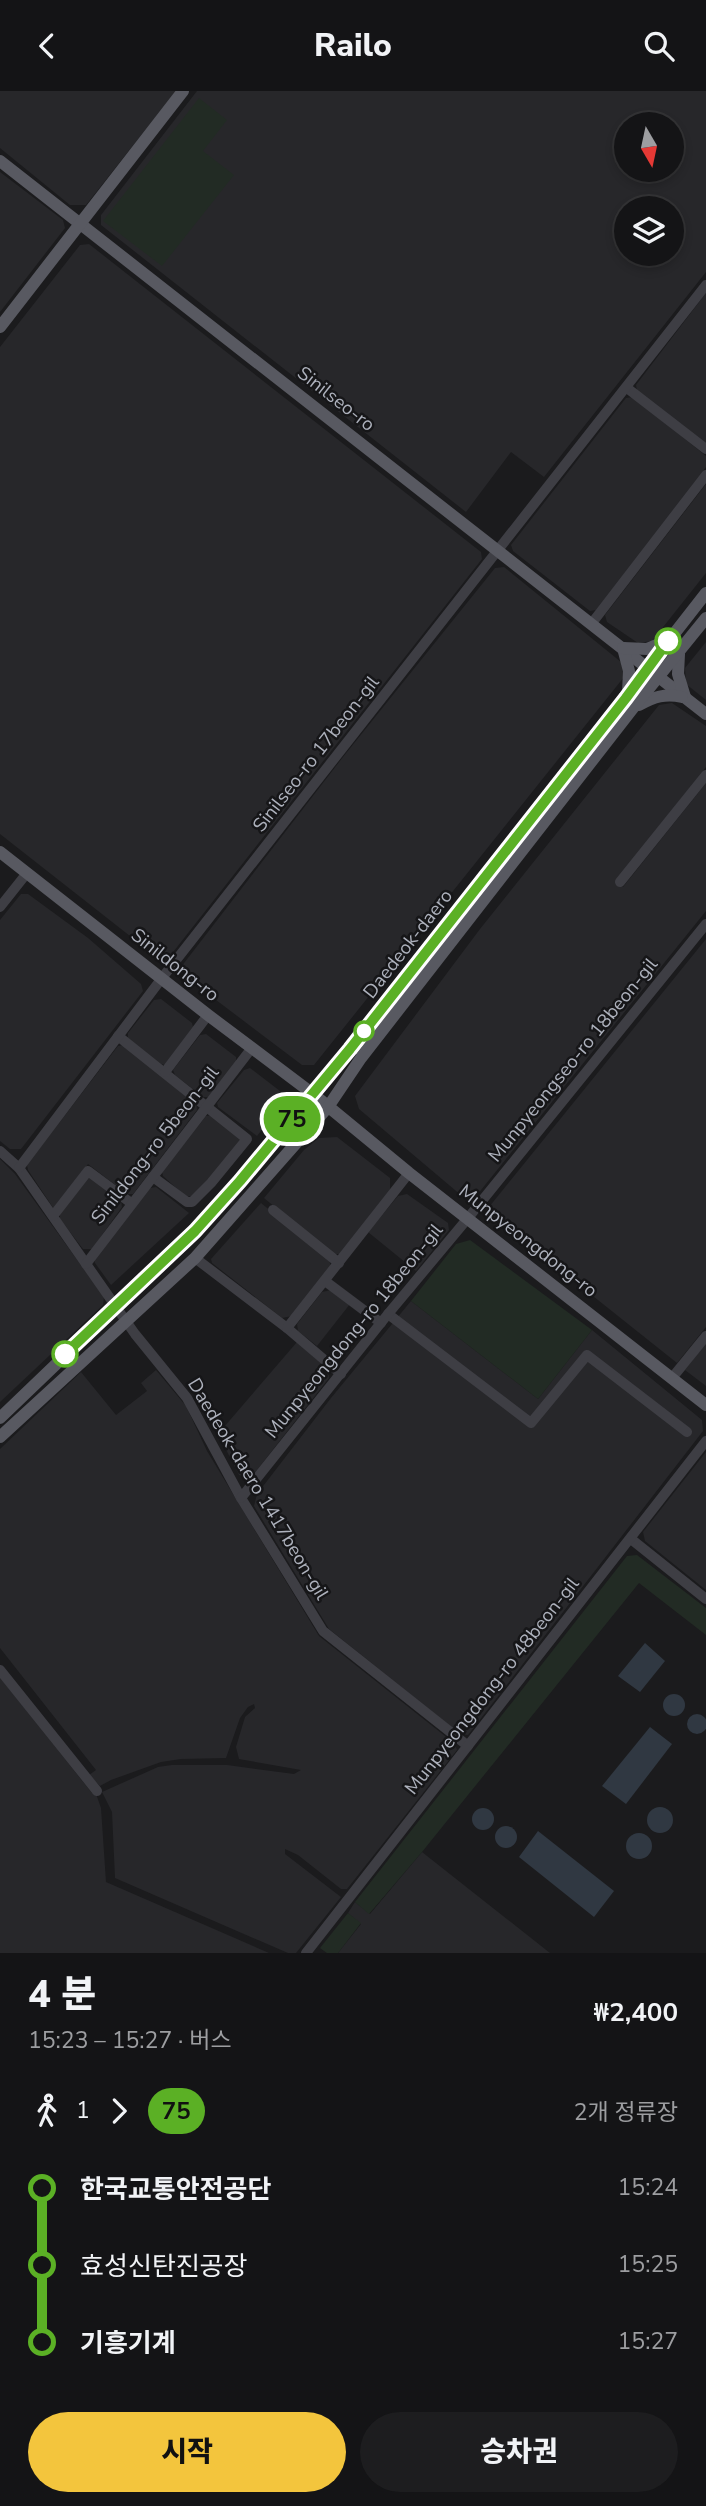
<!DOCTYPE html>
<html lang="ko">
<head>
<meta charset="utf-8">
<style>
	:root { --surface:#141416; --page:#1d1d1f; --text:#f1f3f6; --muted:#9d9ea1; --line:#333335; --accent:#f3c53d }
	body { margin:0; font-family:"Nunito Sans","Noto Sans KR",sans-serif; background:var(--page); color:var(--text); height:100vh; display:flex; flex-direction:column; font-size:26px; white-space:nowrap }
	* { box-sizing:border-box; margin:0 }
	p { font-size:23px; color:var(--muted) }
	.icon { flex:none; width:38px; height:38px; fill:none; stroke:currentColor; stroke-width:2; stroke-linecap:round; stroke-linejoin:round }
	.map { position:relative; height:1862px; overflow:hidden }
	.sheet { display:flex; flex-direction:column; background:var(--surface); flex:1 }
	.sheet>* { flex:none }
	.badge { padding:0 14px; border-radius:23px; font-size:24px; line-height:46px }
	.needle { width:46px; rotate:171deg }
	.tools { position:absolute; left:614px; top:21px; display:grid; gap:14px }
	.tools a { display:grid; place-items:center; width:70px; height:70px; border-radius:50%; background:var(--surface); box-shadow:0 4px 10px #0003,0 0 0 2px var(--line); font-size:35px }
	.map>.badge { position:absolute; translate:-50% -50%; box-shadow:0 0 0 4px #fff }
	.legs { display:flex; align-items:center; gap:10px; height:77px; padding:0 28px; font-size:23px }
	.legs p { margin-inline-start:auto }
	.head { display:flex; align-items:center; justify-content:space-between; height:119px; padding:0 28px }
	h1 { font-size:38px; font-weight:800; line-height:52px }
	.cta { display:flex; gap:14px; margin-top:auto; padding:14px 28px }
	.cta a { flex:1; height:80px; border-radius:42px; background:var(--accent); color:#111; font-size:28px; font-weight:800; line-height:80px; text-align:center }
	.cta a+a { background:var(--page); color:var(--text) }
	ul { padding:0 28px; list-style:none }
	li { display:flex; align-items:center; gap:24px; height:77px; font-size:26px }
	li i { display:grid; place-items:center; width:10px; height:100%; margin:0 9px; background:currentColor }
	li i::after { content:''; width:18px; height:18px; margin:-9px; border:5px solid; border-radius:50%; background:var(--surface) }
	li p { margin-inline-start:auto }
	li:first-child i { background:linear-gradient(#0000 50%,currentColor 0) }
	li:last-child i { background:linear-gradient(currentColor 50%,#0000 0) }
	header { display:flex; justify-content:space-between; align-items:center; height:91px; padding:0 28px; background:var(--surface); font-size:32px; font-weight:800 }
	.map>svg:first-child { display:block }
	.built { fill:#27272a; fill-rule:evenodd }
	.green { fill:#222b24 }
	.water { fill:#303842 }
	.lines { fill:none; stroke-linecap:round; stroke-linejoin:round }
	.minor { stroke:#3e3e44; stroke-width:10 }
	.major { stroke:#585961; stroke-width:12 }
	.line-1-casing { stroke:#fff; stroke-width:16 }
	.line-1 { stroke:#5bb025; stroke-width:10 }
	.stop-1-dot { fill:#fff; stroke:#5bb025; stroke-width:3.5 }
	.labels { text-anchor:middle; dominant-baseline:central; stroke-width:5; stroke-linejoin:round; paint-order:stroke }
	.street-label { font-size:19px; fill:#adb1bc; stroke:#161618 }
</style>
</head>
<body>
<header><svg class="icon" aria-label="back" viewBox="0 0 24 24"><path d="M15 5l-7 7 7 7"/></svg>Railo<svg class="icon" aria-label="search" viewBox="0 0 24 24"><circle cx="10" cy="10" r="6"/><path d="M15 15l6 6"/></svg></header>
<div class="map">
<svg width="706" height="1862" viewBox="0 0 706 1862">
	<rect width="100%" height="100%" fill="#1b1b1d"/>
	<g class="built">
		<path d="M0 0H176L86 114H70L0 57Z"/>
		<path d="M197 0H706V181L544 386 511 361 466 421 101 134V124ZM626 33H672V79H626ZM626 117H672V163H626Z"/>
		<path d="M0 81 63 129 65 137 0 221Z"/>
		<path d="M89 153 481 461 482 468 170 865 158 867 0 743V256L80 154Z"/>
		<path d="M706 202V353L637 300 636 294Z"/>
		<path d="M633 306 706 365V376L596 519 590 520 513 460 511 454 626 307Z"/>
		<path d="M706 393V482L652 550 638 552 607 531 605 524Z"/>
		<path d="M504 476 621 571 624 586 314 974H302L183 884 181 876 343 666 495 477Z"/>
		<path d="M706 551V609L686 593 685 577Z"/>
		<path d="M672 612 706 635V676L616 790 623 796 706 692V820L477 1104 462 1105 359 1018 355 1005 480 838 659 614Z"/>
		<path d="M21 803H28L88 847 141 893 143 900 21 1058H10L0 1050V829Z"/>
		<path d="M706 848V1236L677 1272 490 1123 489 1116Z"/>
		<path d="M161 908 192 932 193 936 165 974 161 973 128 947V942L154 909Z"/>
		<path d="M206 943 236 966V971L209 1006H203L175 984 173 979 200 944Z"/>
		<path d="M123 954 196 1010 197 1019 133 1103H127L88 1073 54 1118 28 1079 27 1074 118 955Z"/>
		<path d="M250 977 280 1000 282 1013 257 1045 218 1016 217 1012 244 979Z"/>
		<path d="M212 1024 240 1046 242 1050 206 1092 191 1105 186 1106 163 1085 162 1081 206 1025Z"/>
		<path d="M337 1046 390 1087V1099L341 1163H332L264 1107 304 1059 319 1047Z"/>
		<path d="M0 1068 15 1083 104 1206 103 1214 0 1311Z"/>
		<path d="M92 1086 121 1109 122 1116 92 1158H83L60 1128V1123L87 1087Z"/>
		<path d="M156 1096 189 1122 111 1194 95 1172 94 1168 150 1097Z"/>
		<path d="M407 1103 448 1132 449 1139 416 1180 368 1141 398 1105Z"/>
		<path d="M261 1112 329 1168 331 1176 292 1225 282 1227 212 1172 211 1168Z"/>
		<path d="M331 1199 350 1213 317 1255 298 1240 297 1233 322 1201Z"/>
		<path d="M411 1210 538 1308 592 1239 702 1329 703 1340 468 1644 460 1643 329 1538 254 1415 257 1403 331 1307Z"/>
		<path d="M297 1251 328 1278 329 1287 253 1384 245 1386 239 1384 218 1343Z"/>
		<path d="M706 1252V1295L685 1279Z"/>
		<path d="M156 1279 186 1315 207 1360 319 1545 455 1653 457 1659 347 1798H341L298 1764 285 1758V1763L341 1806 296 1862H288L115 1787 112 1721 102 1701 158 1676 172 1674H227L294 1683 301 1679 239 1668 236 1656 245 1626 255 1617 254 1613 248 1616 240 1627 226 1667 181 1668 161 1671 111 1689 100 1695 89 1684 96 1679 0 1557V1358L81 1281 116 1324 147 1300 141 1292Z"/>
		<path d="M706 1361V1499L645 1450 643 1441Z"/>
		<path d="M0 1586 92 1702 95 1700 101 1717 106 1791 269 1862H0Z"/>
		<path d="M422 1761 550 1862H338L361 1833 348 1822 355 1811 370 1823Z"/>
	</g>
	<g class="green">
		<path d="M199 7 227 29 203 60 234 84 162 175 103 130Z"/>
		<path d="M470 1149 592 1239 538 1308 411 1210 456 1153Z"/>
		<path d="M637 1464 706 1517V1544L639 1492 422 1761 369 1823 355 1811 627 1465Z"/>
		<path d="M348 1822 361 1832 338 1862H327L320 1857Z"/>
	</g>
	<g class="water">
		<path d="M645 1552 665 1570 640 1601 618 1585Z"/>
		<circle cx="674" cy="1614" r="11"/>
		<circle cx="697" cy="1633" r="10"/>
		<path d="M650 1636 672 1653 626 1713 602 1695Z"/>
		<circle cx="660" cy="1729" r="13"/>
		<circle cx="483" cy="1728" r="11"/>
		<circle cx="506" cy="1746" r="11"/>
		<path d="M538 1740 614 1800 594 1826 519 1766Z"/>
		<circle cx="639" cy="1755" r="13"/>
	</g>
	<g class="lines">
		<g class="minor">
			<path d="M627 297 706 358"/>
			<path d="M592 532 706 384"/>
			<path d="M620 791 706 684"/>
			<path d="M0 816 27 782"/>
			<path d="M118 945 247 1048 211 1092 192 1111H187L153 1086"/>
			<path d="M165 981 208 924"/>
			<path d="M0 1060 19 1077 135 1243 187 1307 241 1407 323 1540 468 1655"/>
			<path d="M19 1077 162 887 706 194"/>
			<path d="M273 1119 339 1172"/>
			<path d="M53 1125 88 1080 131 1112"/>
			<path d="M195 1167 287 1237 341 1283"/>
			<path d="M86 1173 251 958"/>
			<path d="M325 1190 381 1232"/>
			<path d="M388 1223 531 1332 587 1264 687 1341"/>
			<path d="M287 1237 409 1082"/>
			<path d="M672 1287 706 1245"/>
			<path d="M241 1407 388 1223 468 1127 706 833"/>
			<path d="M631 1448 706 1508"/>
			<path d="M0 1579 97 1700"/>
			<path d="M306 1862 706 1350"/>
		</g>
		<g class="major">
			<path d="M0 70 706 623"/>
			<path d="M0 236 183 0"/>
			<path d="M623 557 629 580 628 601"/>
			<path d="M623 557 647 558 666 550"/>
			<path d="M679 563 678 583 685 606"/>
			<path d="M639 614C654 606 665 602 682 606"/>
			<path d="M0 761 208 924 313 1003 409 1082 706 1314"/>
			<path d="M0 1327 195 1140 240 1090 350 958 706 502"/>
			<path d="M0 1346 195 1167 328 1016 361 967 633 617 706 527"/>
		</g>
	</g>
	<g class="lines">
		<g class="line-1-casing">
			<path id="line-1" d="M65 1263 195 1140 240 1090 350 958 626 607 668 550"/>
		</g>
		<use href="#line-1" class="line-1"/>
	</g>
	<g class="stop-1-dot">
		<circle cx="668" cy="550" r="12"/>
		<circle cx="364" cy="940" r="9"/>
		<circle cx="65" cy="1263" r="12"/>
	</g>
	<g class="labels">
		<g class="street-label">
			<text transform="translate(336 308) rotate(38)">Sinilseo-ro</text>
			<text transform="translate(316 663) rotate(-52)">Sinilseo-ro 17beon-gil</text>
			<text transform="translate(408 853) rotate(-52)">Daedeok-daero</text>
			<text transform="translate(175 874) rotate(38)">Sinildong-ro</text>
			<text transform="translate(573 969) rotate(-51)">Munpyeongseo-ro 18beon-gil</text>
			<text transform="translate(155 1054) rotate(-52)">Sinildong-ro 5beon-gil</text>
			<text transform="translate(528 1150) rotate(38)">Munpyeongdong-ro</text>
			<text transform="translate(354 1240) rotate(-51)">Munpyeongdong-ro 18beon-gil</text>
			<text transform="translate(258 1398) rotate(59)">Daedeok-daero 1417beon-gil</text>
			<text transform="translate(492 1595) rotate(-52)">Munpyeongdong-ro 48beon-gil</text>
		</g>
	</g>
</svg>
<div class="tools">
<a><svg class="needle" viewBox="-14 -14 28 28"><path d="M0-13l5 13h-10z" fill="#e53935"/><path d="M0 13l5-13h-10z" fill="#9d9ea1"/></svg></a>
<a><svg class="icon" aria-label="layers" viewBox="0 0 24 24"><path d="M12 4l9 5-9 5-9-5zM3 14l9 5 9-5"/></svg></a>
</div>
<b class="badge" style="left:292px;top:1028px;background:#5bb025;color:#111">75</b>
</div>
<section class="sheet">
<div class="head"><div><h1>4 분</h1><p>15:23 – 15:27 · 버스</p></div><b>₩2,400</b></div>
<div class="legs"><svg class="icon" aria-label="walk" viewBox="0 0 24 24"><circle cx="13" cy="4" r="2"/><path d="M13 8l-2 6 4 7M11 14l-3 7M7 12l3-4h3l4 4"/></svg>1<svg class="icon" aria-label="forward" viewBox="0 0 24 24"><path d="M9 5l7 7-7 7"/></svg><b class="badge" style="background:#5bb025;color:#111">75</b><p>2개 정류장</p></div>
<ul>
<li><i style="color:#5bb025"></i><b>한국교통안전공단</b><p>15:24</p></li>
<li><i style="color:#5bb025"></i><span>효성신탄진공장</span><p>15:25</p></li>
<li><i style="color:#5bb025"></i><b>기흥기계</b><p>15:27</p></li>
</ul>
<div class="cta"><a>시작</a><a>승차권</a></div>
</section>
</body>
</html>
